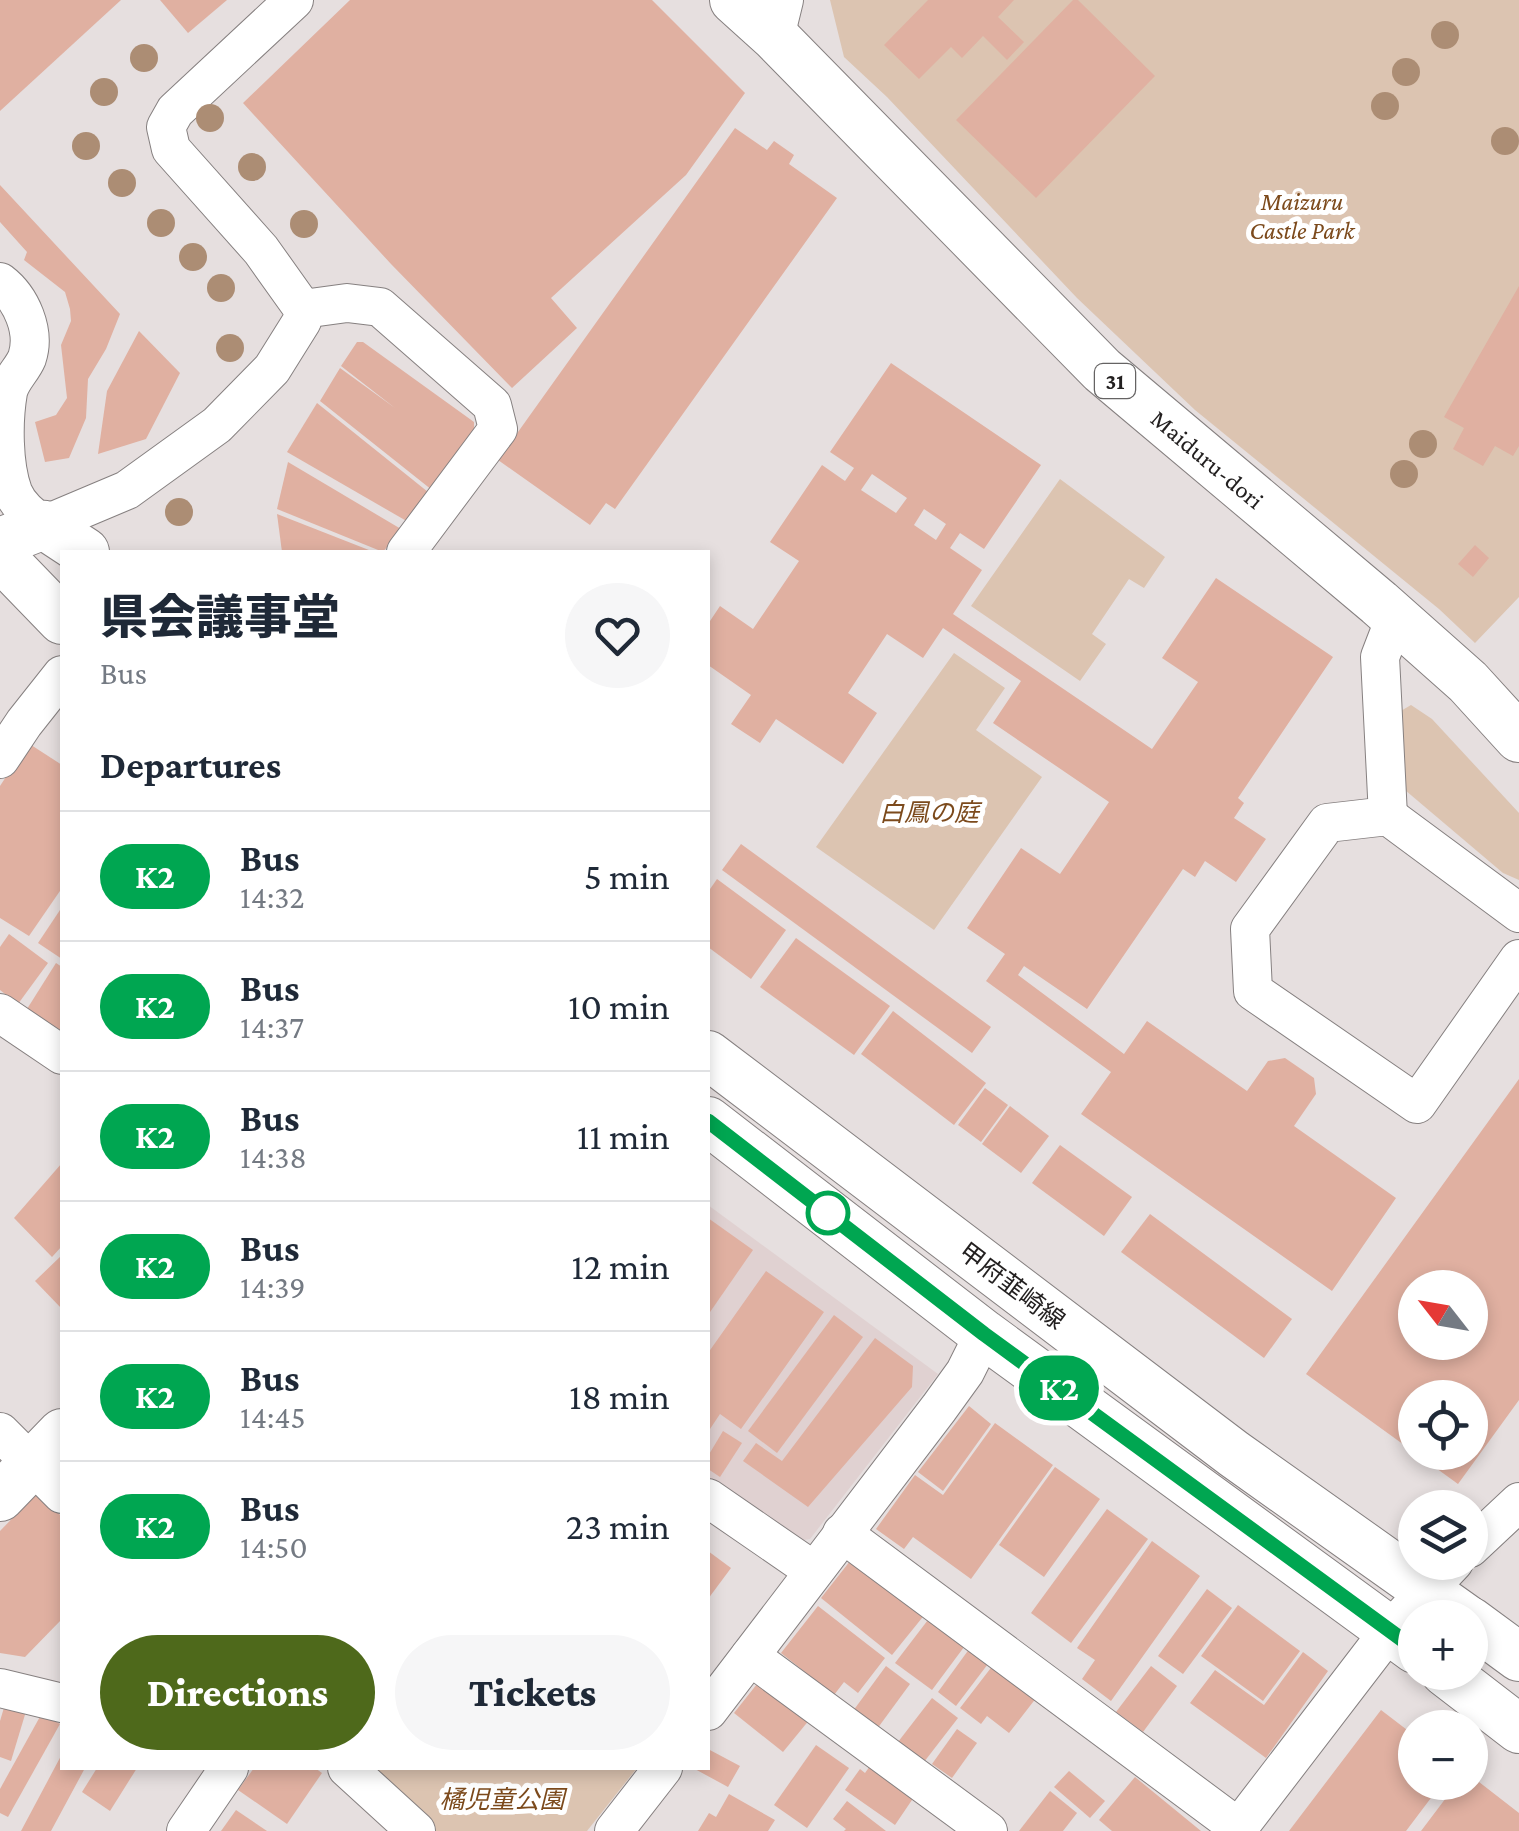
<!DOCTYPE html>
<html lang="en">
<head>
<meta charset="utf-8">
<style>
	:root { --surface:#fff; --page:#f6f6f7; --text:#1f2937; --muted:#747a83; --line:#e0e1e3; --accent:#4e691b }
	body { margin:0; font-family:"Crimson Pro","Noto Sans JP",serif; background:var(--page); color:var(--text); height:100vh; display:flex; flex-direction:column; font-size:38px; white-space:nowrap }
	* { box-sizing:border-box; margin:0 }
	p { font-size:32px; color:var(--muted) }
	.icon { flex:none; width:55px; height:55px; fill:none; stroke:currentColor; stroke-width:2; stroke-linecap:round; stroke-linejoin:round }
	.map { position:relative; flex:1; overflow:hidden }
	.panel { position:absolute; left:60px; top:550px; width:650px; height:1220px; display:flex; flex-direction:column; background:var(--surface); border-radius:0px; box-shadow:0 5px 15px #0003 }
	.panel>* { flex:none }
	.badge { padding:0 20px; border-radius:32px; font-size:35px; line-height:65px }
	.needle { width:65px; rotate:301deg }
	.controls { position:absolute; left:1398px; top:1270px; display:grid; gap:20px }
	.controls a { display:grid; place-items:center; width:90px; height:90px; border-radius:50%; background:var(--surface); box-shadow:0 5px 15px #0003; font-size:50px }
	.map>.badge { position:absolute; translate:-50% -50%; box-shadow:0 0 0 5px #fff }
	h2 { padding:0 40px; font-size:38px; line-height:90px }
	.round { display:grid; place-items:center; flex:none; width:105px; height:105px; border-radius:52px; background:var(--page) }
	.head { display:flex; align-items:center; justify-content:space-between; height:170px; padding:0 40px }
	h1 { font-size:48px; font-weight:800; line-height:75px }
	.primary-button { display:flex; gap:20px; margin-top:auto; padding:20px 40px }
	.primary-button a { flex:1; height:115px; border-radius:60px; background:var(--accent); color:#fff; font-size:40px; font-weight:800; line-height:115px; text-align:center }
	.primary-button a+a { background:var(--page); color:var(--text) }
	ul { padding:0; list-style:none }
	li { display:flex; align-items:center; gap:30px; height:130px; padding:0 40px; border-top:2px solid var(--line) }
	li div { flex:1 }
	li b { display:block; font-size:38px }
	li em { font-style:normal }
	li .badge { min-width:110px; font-weight:700; text-align:center }
	.map>svg:first-child { display:block }
	.built { fill:#e0d1d1 }
	.green { fill:#dcc4b1 }
	.building { fill:#e0b0a1; fill-rule:evenodd }
	.lines { fill:none; stroke-linecap:round; stroke-linejoin:round }
	.minor-casing { stroke:#868080; stroke-width:40 }
	.major-casing { stroke:#868080; stroke-width:50 }
	.minor { stroke:#fff; stroke-width:38 }
	.major { stroke:#fff; stroke-width:48 }
	.tree { fill:#ac8d74 }
	.line-casing { stroke:#fff; stroke-width:22 }
	.line { stroke:#00a651; stroke-width:15 }
	.stop-dot { fill:#fff; stroke:#00a651; stroke-width:5 }
	.labels { text-anchor:middle; dominant-baseline:central; stroke-width:10; stroke-linejoin:round; paint-order:stroke }
	.shield { fill:#fff; stroke:#656363; stroke-width:2.5 }
	.shield-label { font-size:22px; font-weight:bold; fill:#232020 }
	.park-label { font-size:25px; font-style:italic; fill:#7c4a1c; stroke:#fff }
	.street-label { font-size:25px; fill:#232020; stroke:#fff }
</style>
</head>
<body>
<div class="map">
<svg width="1519" height="1831" viewBox="0 0 1519 1831">
	<rect width="100%" height="100%" fill="#e6dfdf"/>
	<path class="built" d="M708 1205 938 1374 810 1539 798 1541 708 1479Z"/>
	<g class="green">
		<path d="M830 0H1519V597L1475 643 1439 609 1195 410 1077 298 887 97 844 57Z"/>
		<path d="M1060 479 1165 557 1144 588 1129 579 1092 634 1106 644 1080 681 971 606Z"/>
		<path d="M954 653 1005 688 976 730 1042 777 934 930 816 847Z"/>
		<path d="M1411 705 1432 719 1519 813V880L1503 873 1392 779 1394 715Z"/>
		<path d="M366 1768H637L587 1831H435Z"/>
	</g>
	<g class="building">
		<path d="M0 0H121L0 111Z"/>
		<path d="M160 0H227L188 33Z"/>
		<path d="M350 0H652L745 93 686 175 551 298 577 328 512 388 391 264 243 103Z"/>
		<path d="M928 0H1014L998 17 1024 42 1007 60 983 36 962 58 951 47 919 79 884 45Z"/>
		<path d="M1073 0H1078L1155 76 1036 198 956 120Z"/>
		<path d="M735 128 767 150 774 141 794 155 789 164 837 198 615 509 606 503 590 525 498 460Z"/>
		<path d="M0 185 120 314 106 349 88 379 86 418 69 458 45 462 35 422 56 415 67 398 61 345 71 321 70 309 65 292 24 260 27 252 0 222Z"/>
		<path d="M1519 286V446L1513 456 1495 446 1483 466 1453 449 1464 428 1444 417Z"/>
		<path d="M139 331 180 373 146 439 98 454 107 391Z"/>
		<path d="M357 342H363L474 422V432L432 490 320 401 340 368 395 408 341 366Z"/>
		<path d="M891 363 1041 465 984 549 960 533 950 548 982 570 953 614 1152 749 1198 682 1162 658 1216 578 1333 657 1238 798 1244 803 1234 818 1266 839 1236 882 1205 861 1195 877 1183 869 1087 1009 1024 966 1018 975 1124 1054 1147 1021 1247 1091 1268 1061 1285 1058 1314 1078 1316 1094 1294 1126 1396 1198 1332 1291 1081 1114 1111 1072 986 981 1005 954 967 928 1021 848 1060 874 1109 802 993 723 1021 681 943 628 923 658 887 634 848 693 877 713 843 764 776 719 760 743 731 724 751 695 708 665V624L720 606 753 629 799 561 770 542 822 465 845 481 854 468 830 452ZM872 474 907 498 896 513 861 490ZM924 509 946 524 936 540 914 525Z"/>
		<path d="M317 403 428 492 410 523 287 452Z"/>
		<path d="M288 462 401 529 383 552 277 509Z"/>
		<path d="M277 514 374 552H282Z"/>
		<path d="M1475 545 1489 558 1473 577 1458 564Z"/>
		<path d="M28 743 62 765V888L29 936 0 918V786Z"/>
		<path d="M741 844 991 1027 972 1053 722 870Z"/>
		<path d="M717 879 786 930 751 979 708 947V892Z"/>
		<path d="M62 907V959L38 943Z"/>
		<path d="M9 934 48 963 18 1004 0 990V947Z"/>
		<path d="M796 938 890 1006 854 1055 760 987Z"/>
		<path d="M56 963 62 967V1031L27 1009Z"/>
		<path d="M893 1011 986 1083 954 1125 861 1054Z"/>
		<path d="M1519 1079V1400L1458 1484 1306 1374ZM1415 1288H1470V1342H1415ZM1415 1398H1470V1452H1415Z"/>
		<path d="M985 1088 1008 1105 981 1142 958 1125Z"/>
		<path d="M1010 1106 1049 1136 1021 1173 982 1144Z"/>
		<path d="M1060 1145 1132 1197 1104 1236 1032 1183Z"/>
		<path d="M62 1163V1246L52 1257 14 1218Z"/>
		<path d="M1150 1214 1292 1319 1264 1358 1121 1252Z"/>
		<path d="M708 1218 753 1250 708 1315Z"/>
		<path d="M62 1255V1309L35 1281Z"/>
		<path d="M766 1271 824 1312 741 1429 720 1414 708 1432V1353Z"/>
		<path d="M834 1315 863 1337 777 1453 748 1431Z"/>
		<path d="M875 1338 913 1366 912 1387 808 1507 743 1461 756 1443 782 1461Z"/>
		<path d="M969 1406 991 1424 943 1491 918 1472Z"/>
		<path d="M995 1423 1053 1465 971 1579 913 1537 904 1549 876 1529 915 1475 943 1495Z"/>
		<path d="M723 1431 742 1443 720 1477 708 1469V1456Z"/>
		<path d="M1055 1467 1100 1499 1044 1577 999 1545Z"/>
		<path d="M38 1492 62 1517V1619L25 1657 0 1653V1531Z"/>
		<path d="M1107 1509 1148 1539 1071 1643 1031 1613Z"/>
		<path d="M1152 1541 1200 1576 1111 1701 1082 1679 1095 1660 1077 1648Z"/>
		<path d="M708 1551 731 1568 708 1599Z"/>
		<path d="M854 1556 926 1613 892 1655 821 1598Z"/>
		<path d="M1207 1589 1232 1608 1183 1674 1158 1656Z"/>
		<path d="M1238 1605 1300 1651 1263 1701 1201 1656Z"/>
		<path d="M818 1606 885 1658 858 1693 844 1682 834 1695 781 1653Z"/>
		<path d="M931 1616 967 1643 932 1690 895 1663Z"/>
		<path d="M975 1641 994 1656 956 1706 938 1692Z"/>
		<path d="M1303 1652 1328 1671 1266 1758 1190 1703 1215 1670 1264 1705Z"/>
		<path d="M997 1660 1040 1693 1009 1733 987 1716 981 1724 960 1708Z"/>
		<path d="M886 1666 910 1684 877 1729 853 1711Z"/>
		<path d="M1151 1666 1177 1686 1143 1732 1116 1712Z"/>
		<path d="M761 1679 810 1719 783 1752 734 1713Z"/>
		<path d="M932 1698 958 1718 924 1762 898 1742Z"/>
		<path d="M6 1701 27 1708 11 1761 0 1757V1721Z"/>
		<path d="M1381 1710 1415 1736V1782H1443L1406 1831H1289Z"/>
		<path d="M42 1713 60 1724 8 1817 0 1813V1789Z"/>
		<path d="M957 1729 977 1743 952 1778 932 1764Z"/>
		<path d="M816 1745 849 1768 807 1828 774 1805Z"/>
		<path d="M708 1749 740 1766 728 1787 693 1768H708Z"/>
		<path d="M62 1754V1768H85L51 1831H21Z"/>
		<path d="M870 1766 914 1797 895 1825 845 1790 860 1769 865 1773Z"/>
		<path d="M97 1768H137L110 1811 82 1792Z"/>
		<path d="M254 1768H315L322 1773 287 1824 238 1790Z"/>
		<path d="M1069 1771 1105 1801 1090 1818 1054 1787Z"/>
		<path d="M1470 1775 1519 1813V1831H1421L1458 1782H1470Z"/>
		<path d="M1135 1777 1201 1831H1112L1099 1820Z"/>
		<path d="M1050 1791 1077 1813 1063 1831H1019Z"/>
		<path d="M729 1794 775 1820 768 1831H698L709 1813 716 1817Z"/>
		<path d="M847 1801 886 1831H844L846 1829 833 1819Z"/>
		<path d="M236 1810 267 1831H221Z"/>
	</g>
	<g class="lines">
		<g class="minor-casing">
			<g id="minor">
				<path d="M775 37 784 0"/>
				<path d="M0 282C21 298 36 331 27 358 22 370 11 379 8 392 3 421 3 464 13 492 19 507 32 517 44 525L127 490 217 425 272 369 302 321 303 309 261 250 171 149 166 127 175 111 294 0"/>
				<path d="M303 309 347 303 380 307 492 405 498 429 406 552"/>
				<path d="M0 759 24 723 62 675"/>
				<path d="M1388 816 1380 657 1395 618"/>
				<path d="M1519 913 1388 816 1327 823 1250 929 1253 991 1417 1104 1519 959"/>
				<path d="M0 1013 62 1055"/>
				<path d="M0 1432 62 1494"/>
				<path d="M708 1498 814 1571"/>
				<path d="M842 1533 1239 1828"/>
				<path d="M1470 1548 1519 1502"/>
				<path d="M750 1656 988 1831"/>
				<path d="M0 1688 62 1703"/>
				<path d="M708 1711 939 1408 965 1372 984 1334"/>
				<path d="M347 1768 416 1831"/>
				<path d="M186 1831 229 1768"/>
				<path d="M614 1831 663 1768"/>
				<path d="M1236 1831 1390 1630 1454 1562"/>
			</g>
		</g>
		<g class="major-casing">
			<g id="major">
				<path id="s1" d="M734 0 775 37 1102 370 1379 603 1468 682 1519 738"/>
				<path d="M0 542 44 525 85 552"/>
				<path d="M0 556 62 620"/>
				<path d="M708 1055 1234 1454 1465 1618"/>
				<path d="M708 1121 984 1334 1415 1649"/>
				<path d="M0 1497 62 1433"/>
				<path d="M1470 1621 1519 1657"/>
				<path d="M1445 1672 1519 1729"/>
			</g>
		</g>
		<use href="#minor" class="minor"/>
		<use href="#major" class="major"/>
	</g>
	<g class="tree">
		<circle cx="1445" cy="35" r="14"/>
		<circle cx="144" cy="58" r="14"/>
		<circle cx="1406" cy="72" r="14"/>
		<circle cx="104" cy="92" r="14"/>
		<circle cx="1385" cy="106" r="14"/>
		<circle cx="210" cy="118" r="14"/>
		<circle cx="1505" cy="141" r="14"/>
		<circle cx="86" cy="146" r="14"/>
		<circle cx="252" cy="167" r="14"/>
		<circle cx="122" cy="183" r="14"/>
		<circle cx="161" cy="223" r="14"/>
		<circle cx="304" cy="224" r="14"/>
		<circle cx="193" cy="257" r="14"/>
		<circle cx="221" cy="288" r="14"/>
		<circle cx="230" cy="348" r="14"/>
		<circle cx="1423" cy="444" r="14"/>
		<circle cx="1404" cy="474" r="14"/>
		<circle cx="179" cy="512" r="14"/>
	</g>
	<g class="lines">
		<g class="line-casing">
			<path id="line" d="M708 1121 984 1334 1415 1649"/>
		</g>
		<use href="#line" class="line"/>
	</g>
	<circle class="stop-dot" cx="828" cy="1213" r="20"/>
	<g class="labels">
		<rect class="shield" x="1095" y="364" width="40" height="34" rx="8"/>
		<g class="shield-label">
			<text x="1115" y="381">31</text>
		</g>
		<g class="park-label">
			<text x="1302" y="201">Maizuru<tspan x="1302" dy="29">Castle Park</tspan></text>
			<text x="929" y="812">白鳳の庭</text>
			<text x="502" y="1799">橘児童公園</text>
		</g>
		<g class="street-label">
			<text stroke="none"><textPath href="#s1" startOffset="660">Maiduru-dori</textPath></text>
			<text transform="translate(1012 1286) rotate(37)">甲府韮崎線</text>
		</g>
	</g>
</svg>
<div class="controls">
<a><svg class="needle" viewBox="-14 -14 28 28"><path d="M0-13l5 13h-10z" fill="#e53935"/><path d="M0 13l5-13h-10z" fill="#747a83"/></svg></a>
<a><svg class="icon" aria-label="locate" viewBox="0 0 24 24"><circle cx="12" cy="12" r="6"/><path d="M12 2v4M12 18v4M2 12h4M18 12h4"/></svg></a>
<a><svg class="icon" aria-label="layers" viewBox="0 0 24 24"><path d="M12 4l9 5-9 5-9-5zM3 14l9 5 9-5"/></svg></a>
<a>+</a>
<a>−</a>
</div>
<b class="badge" style="left:1059px;top:1388px;background:#00a651;color:#fff">K2</b>
<section class="panel">
<div class="head"><div><h1>県会議事堂</h1><p>Bus</p></div><a class="round"><svg class="icon" aria-label="heart" viewBox="0 0 24 24"><path d="M12 20l-8-8c-3-5 5-10 8-4 3-6 11-1 8 4z"/></svg></a></div>
<h2>Departures</h2>
<ul>
<li><span class="badge" style="background:#00a651;color:#fff">K2</span><div><b>Bus</b><p>14:32</p></div><em>5 min</em></li>
<li><span class="badge" style="background:#00a651;color:#fff">K2</span><div><b>Bus</b><p>14:37</p></div><em>10 min</em></li>
<li><span class="badge" style="background:#00a651;color:#fff">K2</span><div><b>Bus</b><p>14:38</p></div><em>11 min</em></li>
<li><span class="badge" style="background:#00a651;color:#fff">K2</span><div><b>Bus</b><p>14:39</p></div><em>12 min</em></li>
<li><span class="badge" style="background:#00a651;color:#fff">K2</span><div><b>Bus</b><p>14:45</p></div><em>18 min</em></li>
<li><span class="badge" style="background:#00a651;color:#fff">K2</span><div><b>Bus</b><p>14:50</p></div><em>23 min</em></li>
</ul>
<div class="primary-button"><a>Directions</a><a>Tickets</a></div>
</section>
</div>
</body>
</html>
